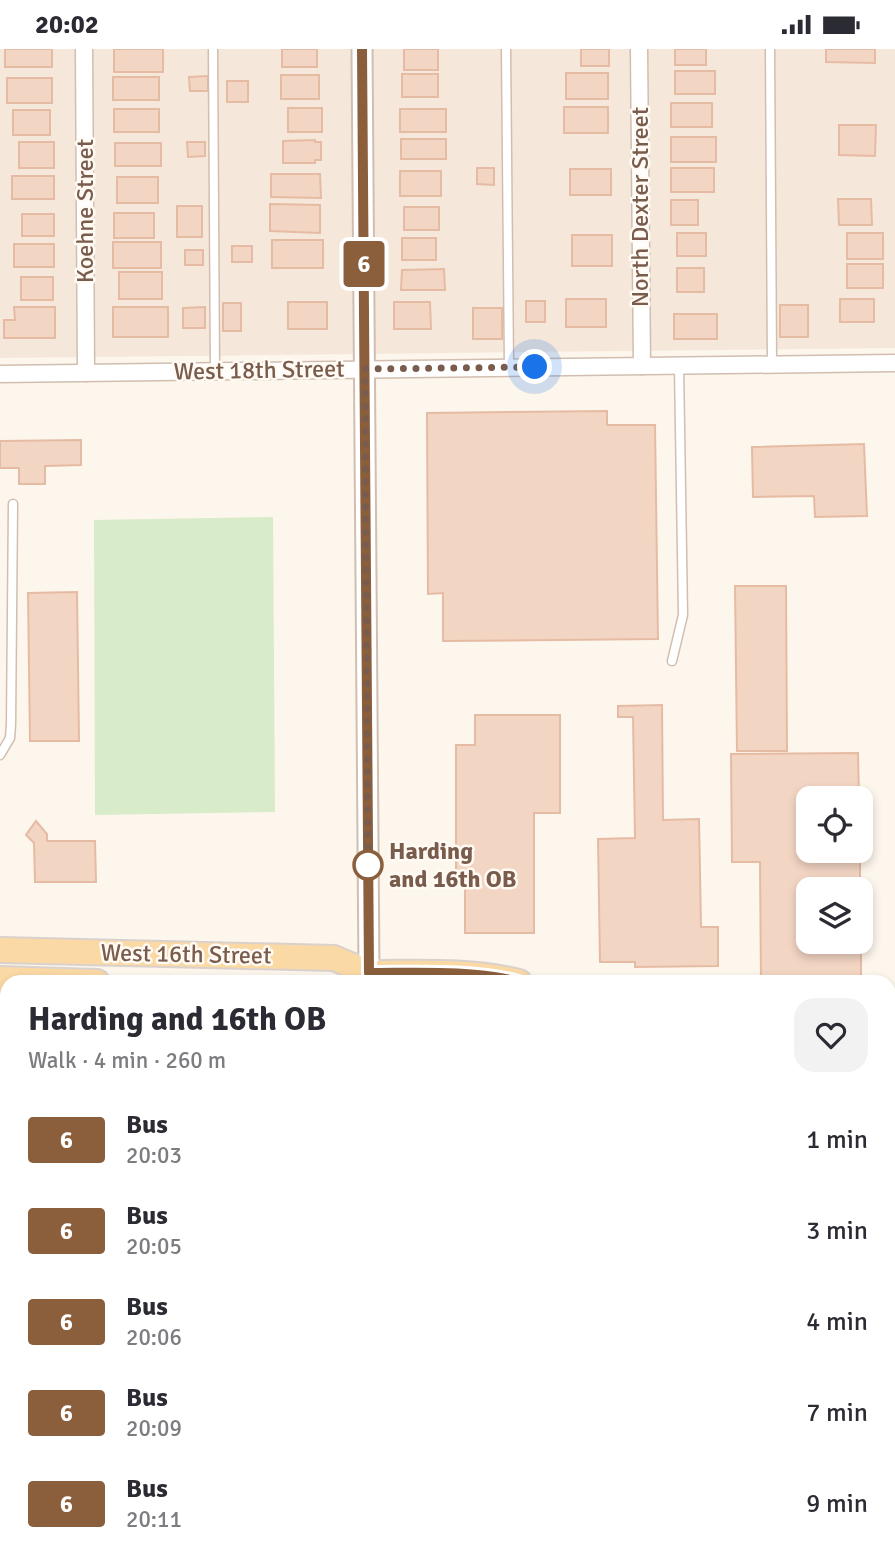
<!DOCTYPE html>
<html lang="en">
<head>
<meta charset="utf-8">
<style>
	:root { --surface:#fff; --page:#f2f2f3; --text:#2b2b33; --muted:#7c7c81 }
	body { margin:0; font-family:Signika,sans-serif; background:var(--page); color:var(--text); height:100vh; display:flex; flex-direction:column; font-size:26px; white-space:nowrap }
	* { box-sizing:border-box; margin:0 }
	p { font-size:23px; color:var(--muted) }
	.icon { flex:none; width:38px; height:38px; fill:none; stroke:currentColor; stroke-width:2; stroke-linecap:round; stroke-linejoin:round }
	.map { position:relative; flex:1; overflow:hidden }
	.side { position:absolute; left:0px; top:926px; width:896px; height:590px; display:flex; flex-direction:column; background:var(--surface); border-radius:21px 21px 0 0; box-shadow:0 4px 10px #0003 }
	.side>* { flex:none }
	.badge { padding:0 14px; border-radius:5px; font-size:24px; line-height:46px }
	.controls { position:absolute; left:796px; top:737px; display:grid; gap:14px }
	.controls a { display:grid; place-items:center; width:77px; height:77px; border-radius:14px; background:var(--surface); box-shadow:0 4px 10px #0003; font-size:35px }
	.you { position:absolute; width:35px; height:35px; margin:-18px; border:5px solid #fff; border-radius:50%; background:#1a73e8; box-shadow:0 0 0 10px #1a73e833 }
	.map>.badge { position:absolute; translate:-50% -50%; box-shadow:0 0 0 4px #fff }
	.round { display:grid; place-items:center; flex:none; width:74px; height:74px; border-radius:21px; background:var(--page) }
	.headline { display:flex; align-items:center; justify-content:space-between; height:119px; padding:0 28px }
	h1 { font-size:33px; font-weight:700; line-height:52px }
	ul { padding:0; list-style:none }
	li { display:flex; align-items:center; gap:21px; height:91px; padding:0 28px }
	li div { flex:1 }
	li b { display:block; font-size:26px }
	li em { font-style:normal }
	li .badge { min-width:77px; font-weight:700; text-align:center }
	.status { display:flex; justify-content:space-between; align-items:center; height:49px; padding:0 35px; background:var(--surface); direction:ltr }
	.status svg { height:19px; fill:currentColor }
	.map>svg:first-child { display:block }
	.residential { fill:#f5e8da }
	.green { fill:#d8ecc9 }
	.building { fill:#f3d5c3; stroke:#e6bba3; stroke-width:2 }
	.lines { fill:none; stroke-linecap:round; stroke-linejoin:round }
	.service-casing { stroke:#d1beb0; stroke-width:11 }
	.minor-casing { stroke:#d1beb0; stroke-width:19 }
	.tertiary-casing { stroke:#d1beb0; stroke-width:23 }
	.primary-casing { stroke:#dad1cd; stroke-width:28 }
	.path { stroke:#d9b8a5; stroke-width:3.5; stroke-dasharray:2 5; stroke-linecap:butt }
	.service { stroke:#fff; stroke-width:8 }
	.minor { stroke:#fff; stroke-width:16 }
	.tertiary { stroke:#fff; stroke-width:19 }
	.primary { stroke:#fbd9a5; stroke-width:24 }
	.line-casing { stroke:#fff; stroke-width:16 }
	.line { stroke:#8b5e3c; stroke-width:10 }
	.walk { stroke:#7a5c4d; stroke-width:7; stroke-dasharray:0 12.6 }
	.stop-dot { fill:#fff; stroke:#8b5e3c; stroke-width:3.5 }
	.labels { text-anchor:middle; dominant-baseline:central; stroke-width:5; stroke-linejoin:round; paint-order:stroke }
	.street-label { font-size:24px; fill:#7a5c4d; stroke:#fffaf3 }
	.stop-label { font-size:24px; font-weight:bold; fill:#7a5c4d; stroke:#fffaf3; text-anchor:start }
</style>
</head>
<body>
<div class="status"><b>20:02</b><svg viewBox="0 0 49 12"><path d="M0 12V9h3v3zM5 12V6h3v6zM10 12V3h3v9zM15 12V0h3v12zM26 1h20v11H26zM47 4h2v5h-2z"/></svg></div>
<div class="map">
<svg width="895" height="1514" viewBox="0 0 895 1514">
	<rect width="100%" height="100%" fill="#fdf6ec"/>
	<path class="residential" d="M0 0H895V299L0 309Z"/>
	<g class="green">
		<path d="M273 468 275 763 95 766 94 471Z"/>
		<path d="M0 1088 7 1090V1384L0 1383Z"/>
	</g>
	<g class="building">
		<rect x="5" y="0" width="47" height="18"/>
		<rect x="114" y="0" width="49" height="23"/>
		<rect x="282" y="0" width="35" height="18"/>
		<rect x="404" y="0" width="34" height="21"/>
		<rect x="581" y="0" width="28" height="17"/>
		<rect x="675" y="0" width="31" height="16"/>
		<path d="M826 0H875V14L826 13Z"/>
		<rect x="675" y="22" width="40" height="23"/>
		<rect x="566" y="24" width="42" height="26"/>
		<rect x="402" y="25" width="36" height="23"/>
		<rect x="281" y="26" width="38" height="24"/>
		<path d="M208 27V42H190L189 28Z"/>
		<rect x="113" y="28" width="46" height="23"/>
		<rect x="7" y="29" width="45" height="25"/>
		<rect x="227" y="32" width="21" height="21"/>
		<rect x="671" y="54" width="41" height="24"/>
		<rect x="564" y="58" width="44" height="26"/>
		<rect x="288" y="59" width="34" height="24"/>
		<rect x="114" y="60" width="45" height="23"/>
		<rect x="400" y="60" width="46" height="23"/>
		<rect x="13" y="61" width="37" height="25"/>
		<path d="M839 76H876L875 107 839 106Z"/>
		<rect x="671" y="88" width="45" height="25"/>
		<rect x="401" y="90" width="45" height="20"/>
		<path d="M315 91V93H321V111H315V114H283V92Z"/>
		<rect x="19" y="93" width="35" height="26"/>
		<path d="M187 93H205V107L188 108Z"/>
		<rect x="115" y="94" width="46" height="23"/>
		<path d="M477 119H494V136L477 135Z"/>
		<rect x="671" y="119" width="43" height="24"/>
		<rect x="570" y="120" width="41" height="26"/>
		<rect x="400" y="122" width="41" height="25"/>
		<path d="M271 125H320L321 149 271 148Z"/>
		<rect x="12" y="127" width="42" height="23"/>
		<rect x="117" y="128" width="41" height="26"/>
		<path d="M838 150H871L872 176H839Z"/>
		<rect x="671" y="151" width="27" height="25"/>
		<path d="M270 155 320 156V184L270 182Z"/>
		<rect x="177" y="157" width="25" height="31"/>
		<rect x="404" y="158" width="35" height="23"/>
		<rect x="114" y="164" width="40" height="25"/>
		<rect x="22" y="165" width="32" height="22"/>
		<rect x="677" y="184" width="29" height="23"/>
		<rect x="847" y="184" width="36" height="26"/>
		<rect x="572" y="186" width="40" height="31"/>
		<rect x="402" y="189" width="34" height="22"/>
		<rect x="272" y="191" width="51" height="28"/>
		<rect x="113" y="193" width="48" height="26"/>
		<rect x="14" y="195" width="40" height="23"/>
		<rect x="232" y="197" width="20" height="16"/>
		<rect x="185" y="201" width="18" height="15"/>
		<rect x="847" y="215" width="36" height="24"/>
		<rect x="677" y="219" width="27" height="24"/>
		<path d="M444 220 445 241H401L402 221Z"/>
		<rect x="119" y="223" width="43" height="27"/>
		<rect x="21" y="228" width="32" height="23"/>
		<rect x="566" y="250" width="40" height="28"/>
		<rect x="840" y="250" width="34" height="23"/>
		<rect x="526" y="252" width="19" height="21"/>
		<rect x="288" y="253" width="39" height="27"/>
		<path d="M394 253H430L431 280H394Z"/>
		<rect x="223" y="254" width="18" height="28"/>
		<rect x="780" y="256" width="28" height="32"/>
		<path d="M14 258H55V289H4V271H15Z"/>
		<rect x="113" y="258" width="55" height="30"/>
		<path d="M205 258V279H183V259Z"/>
		<rect x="473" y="259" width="29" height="31"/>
		<rect x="674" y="265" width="43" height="25"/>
		<path d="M607 362V376H655L658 590 443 592V544L428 545 427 364Z"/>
		<path d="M81 391V416L45 417V435H19V419H0V392Z"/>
		<path d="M864 395 867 467 815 468 814 447 753 448 752 398Z"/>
		<path d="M735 537H786L787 702H737Z"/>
		<path d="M77 543 79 692H30L28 544Z"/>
		<path d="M662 656 663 771 699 770 701 878H718V917L635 918V913H600L598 790 635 789 633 668H618V657Z"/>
		<path d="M475 666H560V764H534V884H465V826H456V696H475Z"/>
		<path d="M858 704 859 749H808V802H860V840H808V892H861V933H761L760 813H732L731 705Z"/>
		<path d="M36 772 47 785V792H95L96 833H35L34 794 26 786Z"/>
		<path d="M0 1383 7 1384V1447L0 1445Z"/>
		<path d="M890 1503 895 1508V1514H878L885 1508H889Z"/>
		<path d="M175 1508H205L208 1514H166Z"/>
		<rect x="416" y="1508" width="121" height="6"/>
		<rect x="580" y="1508" width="101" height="6"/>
	</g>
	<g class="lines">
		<g class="service-casing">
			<g id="service">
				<path d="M213 0 215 322"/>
				<path d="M506 0 509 318"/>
				<path d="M770 0 772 315"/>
				<path d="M672 612 683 566 679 317"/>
				<path d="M0 706 10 689 11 675 13 455"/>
				<path d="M889 1482 895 1486"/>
				<path d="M571 1508V1514"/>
				<path d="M729 1508 730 1514"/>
				<path d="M836 1514 842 1508"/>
			</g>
		</g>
		<g class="minor-casing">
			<g id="minor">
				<path d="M84 0 86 324"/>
				<path d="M639 0 642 317"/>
				<path d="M0 325 895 314"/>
				<path d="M373 1508V1514"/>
			</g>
		</g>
		<g class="tertiary-casing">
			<path id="tertiary" d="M362 0 369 924"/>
		</g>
		<g class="primary-casing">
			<g id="primary">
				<path d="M0 901 334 909 369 924"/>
				<path d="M0 930 97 933"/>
				<path d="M357 930 369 924C419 924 471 921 519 933"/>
				<path d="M889 1062 895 1063"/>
			</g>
		</g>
		<g class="path">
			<path d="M0 1081H5L7 1062"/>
			<path d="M45 1508 48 1514"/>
			<path d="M137 1508 140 1514"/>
			<path d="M226 1508 227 1514"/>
			<path d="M8 1514 42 1508"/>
		</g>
		<use href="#service" class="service"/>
		<use href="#minor" class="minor"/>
		<use href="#tertiary" class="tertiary"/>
		<use href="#primary" class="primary"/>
	</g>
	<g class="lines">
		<g class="line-casing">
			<path id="line" d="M362 0 369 924C419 924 471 921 519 933"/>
		</g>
		<use href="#line" class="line"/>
		<path class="walk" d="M368 816V826L365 320 535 318"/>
	</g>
	<circle class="stop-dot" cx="368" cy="816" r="14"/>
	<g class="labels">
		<g class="street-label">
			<text transform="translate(640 158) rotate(-90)">North Dexter Street</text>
			<text transform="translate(85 162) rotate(-90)">Koehne Street</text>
			<text transform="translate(259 321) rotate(-1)">West 18th Street</text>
			<text transform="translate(186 905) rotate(1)">West 16th Street</text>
		</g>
		<g class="stop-label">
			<text x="389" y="802">Harding<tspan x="389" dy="28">and 16th OB</tspan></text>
		</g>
	</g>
</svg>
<div class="controls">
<a><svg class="icon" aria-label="locate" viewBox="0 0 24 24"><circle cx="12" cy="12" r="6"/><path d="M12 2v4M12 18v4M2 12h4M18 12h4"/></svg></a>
<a><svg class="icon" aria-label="layers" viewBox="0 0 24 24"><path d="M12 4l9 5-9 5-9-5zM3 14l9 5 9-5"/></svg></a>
</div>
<div class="you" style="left:535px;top:318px"></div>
<b class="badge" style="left:364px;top:215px;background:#8b5e3c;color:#fff">6</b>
<section class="side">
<div class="headline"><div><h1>Harding and 16th OB</h1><p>Walk · 4 min · 260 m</p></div><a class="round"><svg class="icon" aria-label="heart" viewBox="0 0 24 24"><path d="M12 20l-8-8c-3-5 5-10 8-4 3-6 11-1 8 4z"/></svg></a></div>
<ul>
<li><span class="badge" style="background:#8b5e3c;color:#fff">6</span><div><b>Bus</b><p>20:03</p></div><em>1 min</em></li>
<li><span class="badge" style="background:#8b5e3c;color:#fff">6</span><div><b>Bus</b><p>20:05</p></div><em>3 min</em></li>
<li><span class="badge" style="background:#8b5e3c;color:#fff">6</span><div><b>Bus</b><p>20:06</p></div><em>4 min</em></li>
<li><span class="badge" style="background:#8b5e3c;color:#fff">6</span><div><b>Bus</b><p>20:09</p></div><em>7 min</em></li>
<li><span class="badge" style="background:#8b5e3c;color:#fff">6</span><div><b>Bus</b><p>20:11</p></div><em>9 min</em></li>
</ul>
</section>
</div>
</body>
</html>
